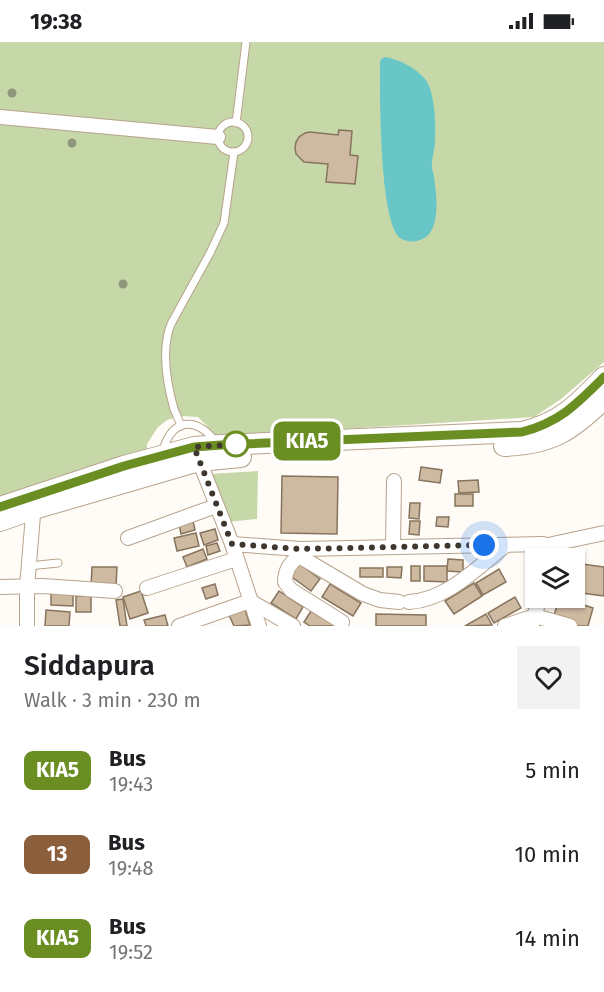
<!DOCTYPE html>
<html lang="en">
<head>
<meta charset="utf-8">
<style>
	:root { --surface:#fff; --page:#f2f2f2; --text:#202124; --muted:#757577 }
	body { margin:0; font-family:"Fira Sans",sans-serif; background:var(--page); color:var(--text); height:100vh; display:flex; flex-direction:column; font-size:22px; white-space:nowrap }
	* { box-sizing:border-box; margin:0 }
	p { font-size:20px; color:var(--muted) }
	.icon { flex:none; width:33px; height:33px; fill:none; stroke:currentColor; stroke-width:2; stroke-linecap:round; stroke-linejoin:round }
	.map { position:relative; height:584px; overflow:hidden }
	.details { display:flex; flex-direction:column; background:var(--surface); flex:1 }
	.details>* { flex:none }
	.badge { padding:0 12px; border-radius:9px; font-size:21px; line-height:39px }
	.buttons { position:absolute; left:525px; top:506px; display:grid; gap:12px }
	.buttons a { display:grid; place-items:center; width:60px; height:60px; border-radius:0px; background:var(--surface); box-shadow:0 2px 4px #0004; font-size:30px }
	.you { position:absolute; width:30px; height:30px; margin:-15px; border:4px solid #fff; border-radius:50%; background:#1a73e8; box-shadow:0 0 0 9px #1a73e833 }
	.map>.badge { position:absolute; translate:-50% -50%; box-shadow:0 0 0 3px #fff }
	.round { display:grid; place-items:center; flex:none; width:63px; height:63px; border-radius:0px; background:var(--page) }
	.overview { display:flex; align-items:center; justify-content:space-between; height:102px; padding:0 24px }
	h1 { font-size:28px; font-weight:600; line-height:45px }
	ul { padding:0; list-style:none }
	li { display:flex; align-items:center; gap:18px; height:84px; padding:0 24px }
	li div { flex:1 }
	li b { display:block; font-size:22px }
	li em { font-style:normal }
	li .badge { min-width:66px; font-weight:700; text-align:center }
	.status { display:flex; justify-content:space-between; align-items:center; height:42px; padding:0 30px; background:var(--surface); direction:ltr }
	.status svg { height:16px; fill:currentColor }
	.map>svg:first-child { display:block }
	.green { fill:#c6d7a8 }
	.water { fill:#68c6c7 }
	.building { fill:#ceb9a1; stroke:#87745e; stroke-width:1.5 }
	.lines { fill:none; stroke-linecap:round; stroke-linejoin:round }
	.lane-casing { stroke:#b7a38c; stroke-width:9 }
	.street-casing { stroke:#b7a38c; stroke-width:16 }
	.secondary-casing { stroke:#b7a38c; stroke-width:22 }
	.lane { stroke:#fff; stroke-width:7 }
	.street { stroke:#fff; stroke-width:14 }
	.secondary { stroke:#fff; stroke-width:20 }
	.tree { fill:#90967a }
	.line-casing { stroke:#fff; stroke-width:14 }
	.line { stroke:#6b8e23; stroke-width:9 }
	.walk { stroke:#3f372d; stroke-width:6; stroke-dasharray:0 10.8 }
	.stop-dot { fill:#fff; stroke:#6b8e23; stroke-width:3 }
</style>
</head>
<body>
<div class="status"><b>19:38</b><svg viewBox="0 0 49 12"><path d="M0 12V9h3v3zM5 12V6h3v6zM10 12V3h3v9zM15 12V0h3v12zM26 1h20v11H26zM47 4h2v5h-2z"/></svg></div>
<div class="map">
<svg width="604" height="584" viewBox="0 0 604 584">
	<rect width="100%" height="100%" fill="#fffbf6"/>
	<g class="green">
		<path d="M0 0H604V320L561 357 534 375 214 395 207 384 198 375 181 374 167 378 158 385 147 402V412L0 456Z"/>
		<path d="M258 429 257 477 228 480 210 432Z"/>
	</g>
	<path class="water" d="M385 15C400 18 415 25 425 37 435 49 436 83 435 99 435 107 431 118 432 126 432 129 434 132 434 135 436 150 439 171 433 185 431 192 425 197 417 199 412 200 404 199 400 196 379 178 380 51 380 20L381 17Z"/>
	<g class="building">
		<path d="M339 88 352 89 350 113 358 114 355 142 326 140 328 122 304 120 296 112 295 106 296 100 299 95 305 91 310 90 338 93Z"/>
		<path d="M421 425 442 428 440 441 419 438Z"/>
		<path d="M282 434 338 435 337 492 281 491Z"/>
		<path d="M478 438 479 450 459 451 458 439Z"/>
		<rect x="455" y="452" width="18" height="12"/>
		<path d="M410 461H420L419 477 409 476Z"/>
		<path d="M437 475H449L448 485 436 484Z"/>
		<path d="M193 479 195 488 181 492 179 482Z"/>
		<path d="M410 479H420L419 493 409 492Z"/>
		<path d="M215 487 218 498 204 503 200 491Z"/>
		<path d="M196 491 199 504 177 509 174 496Z"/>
		<path d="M217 501 220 509 208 513 206 504Z"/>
		<path d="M203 507 207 517 187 525 183 515Z"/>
		<path d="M448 517 463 518V530L447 529Z"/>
		<path d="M297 520 320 537 311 549 288 532Z"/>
		<path d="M575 521 604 525V554L574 550Z"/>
		<rect x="411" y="524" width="9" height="15"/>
		<path d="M424 524H447V540L424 539Z"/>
		<path d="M92 525H117L116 544H91Z"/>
		<path d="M387 525H402L401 536 387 535Z"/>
		<rect x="360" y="526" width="23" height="9"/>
		<path d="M499 527 506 540 483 553 476 541Z"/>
		<path d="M474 541 482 554 454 572 445 559Z"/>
		<path d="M215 542 218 553 206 557 202 546Z"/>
		<path d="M330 542 361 561 353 574 322 555Z"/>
		<path d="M141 549 148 571 130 577 123 555Z"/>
		<path d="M279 549 303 565 296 577 271 561Z"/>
		<path d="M51 550 73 551V564L51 563Z"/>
		<rect x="76" y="554" width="15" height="16"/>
		<path d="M515 555 521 566 494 581 488 571Z"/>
		<path d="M560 555 593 566 588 584H579L553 576Z"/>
		<path d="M123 557 127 584H120L116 558Z"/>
		<path d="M245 567 250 583 234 584 229 573Z"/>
		<path d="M46 568 70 570 69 584H45Z"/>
		<path d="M311 569 336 584H310L304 580Z"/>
		<path d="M376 572 426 573V584H376Z"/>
		<path d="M486 572 492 583 465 584Z"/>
		<path d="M165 573 168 584H146L144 578Z"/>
	</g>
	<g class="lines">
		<g class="lane-casing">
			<g id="lane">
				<circle cx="233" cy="95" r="15"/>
				<path d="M236 81 246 0"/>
				<path d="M181 384C179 378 176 372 174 367 167 342 161 307 171 282L210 211 224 181 234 110"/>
				<path d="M162 412C171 376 195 373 217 401"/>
				<path d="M29 524 58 521"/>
			</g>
		</g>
		<g class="street-casing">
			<g id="street">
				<path d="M0 75 218 95"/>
				<path d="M197 413 232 502 259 584"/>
				<path d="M128 496 216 464"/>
				<path d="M232 502 300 507 543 502C552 504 553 508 551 516"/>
				<path d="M548 503 604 491"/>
				<path d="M393 505 394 439"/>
				<path d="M295 507 299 514 363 552 380 558 399 560"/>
				<path d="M299 514C290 521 285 528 285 540L291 548 342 580"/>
				<path d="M0 545 43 544 115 549"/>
				<path d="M147 546 236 517"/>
				<path d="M409 560C447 558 478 525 506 503"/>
				<path d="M532 582 540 555"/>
				<path d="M27 584V545L34 461"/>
				<path d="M179 584 250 559 293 584"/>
				<path d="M505 584 535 574 570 584"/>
			</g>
		</g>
		<g class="secondary-casing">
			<g id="secondary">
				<path d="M504 404C552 402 571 389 604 357"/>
				<path d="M0 465 124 424 194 405 221 403 522 390C560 381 578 362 604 335"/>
				<path d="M0 479 34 467 199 419 241 415"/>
			</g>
		</g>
		<use href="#lane" class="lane"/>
		<use href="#street" class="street"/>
		<use href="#secondary" class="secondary"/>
	</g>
	<g class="tree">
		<circle cx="12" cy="51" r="4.5"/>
		<circle cx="72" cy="101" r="4.5"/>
		<circle cx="123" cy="242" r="4.5"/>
	</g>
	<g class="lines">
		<g class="line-casing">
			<path id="line" d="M0 465 124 424 194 405 221 403 522 390C560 380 577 362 604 335"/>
		</g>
		<use href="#line" class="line"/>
		<path class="walk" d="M236 402H244L194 405 232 502 300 507 484 503"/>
	</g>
	<circle class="stop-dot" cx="236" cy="402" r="12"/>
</svg>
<div class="buttons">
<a><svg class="icon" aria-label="layers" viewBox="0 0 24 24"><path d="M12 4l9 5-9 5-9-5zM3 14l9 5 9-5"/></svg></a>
</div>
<div class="you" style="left:484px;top:503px"></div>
<b class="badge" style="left:307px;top:399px;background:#6b8e23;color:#fff">KIA5</b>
</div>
<section class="details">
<div class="overview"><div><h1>Siddapura</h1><p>Walk · 3 min · 230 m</p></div><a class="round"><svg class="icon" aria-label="heart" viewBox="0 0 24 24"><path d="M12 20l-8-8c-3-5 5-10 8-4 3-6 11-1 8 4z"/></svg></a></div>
<ul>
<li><span class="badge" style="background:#6b8e23;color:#fff">KIA5</span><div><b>Bus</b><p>19:43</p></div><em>5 min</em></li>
<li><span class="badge" style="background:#8b5e3c;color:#fff">13</span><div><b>Bus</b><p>19:48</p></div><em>10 min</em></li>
<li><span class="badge" style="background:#6b8e23;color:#fff">KIA5</span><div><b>Bus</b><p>19:52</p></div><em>14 min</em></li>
</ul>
</section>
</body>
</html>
